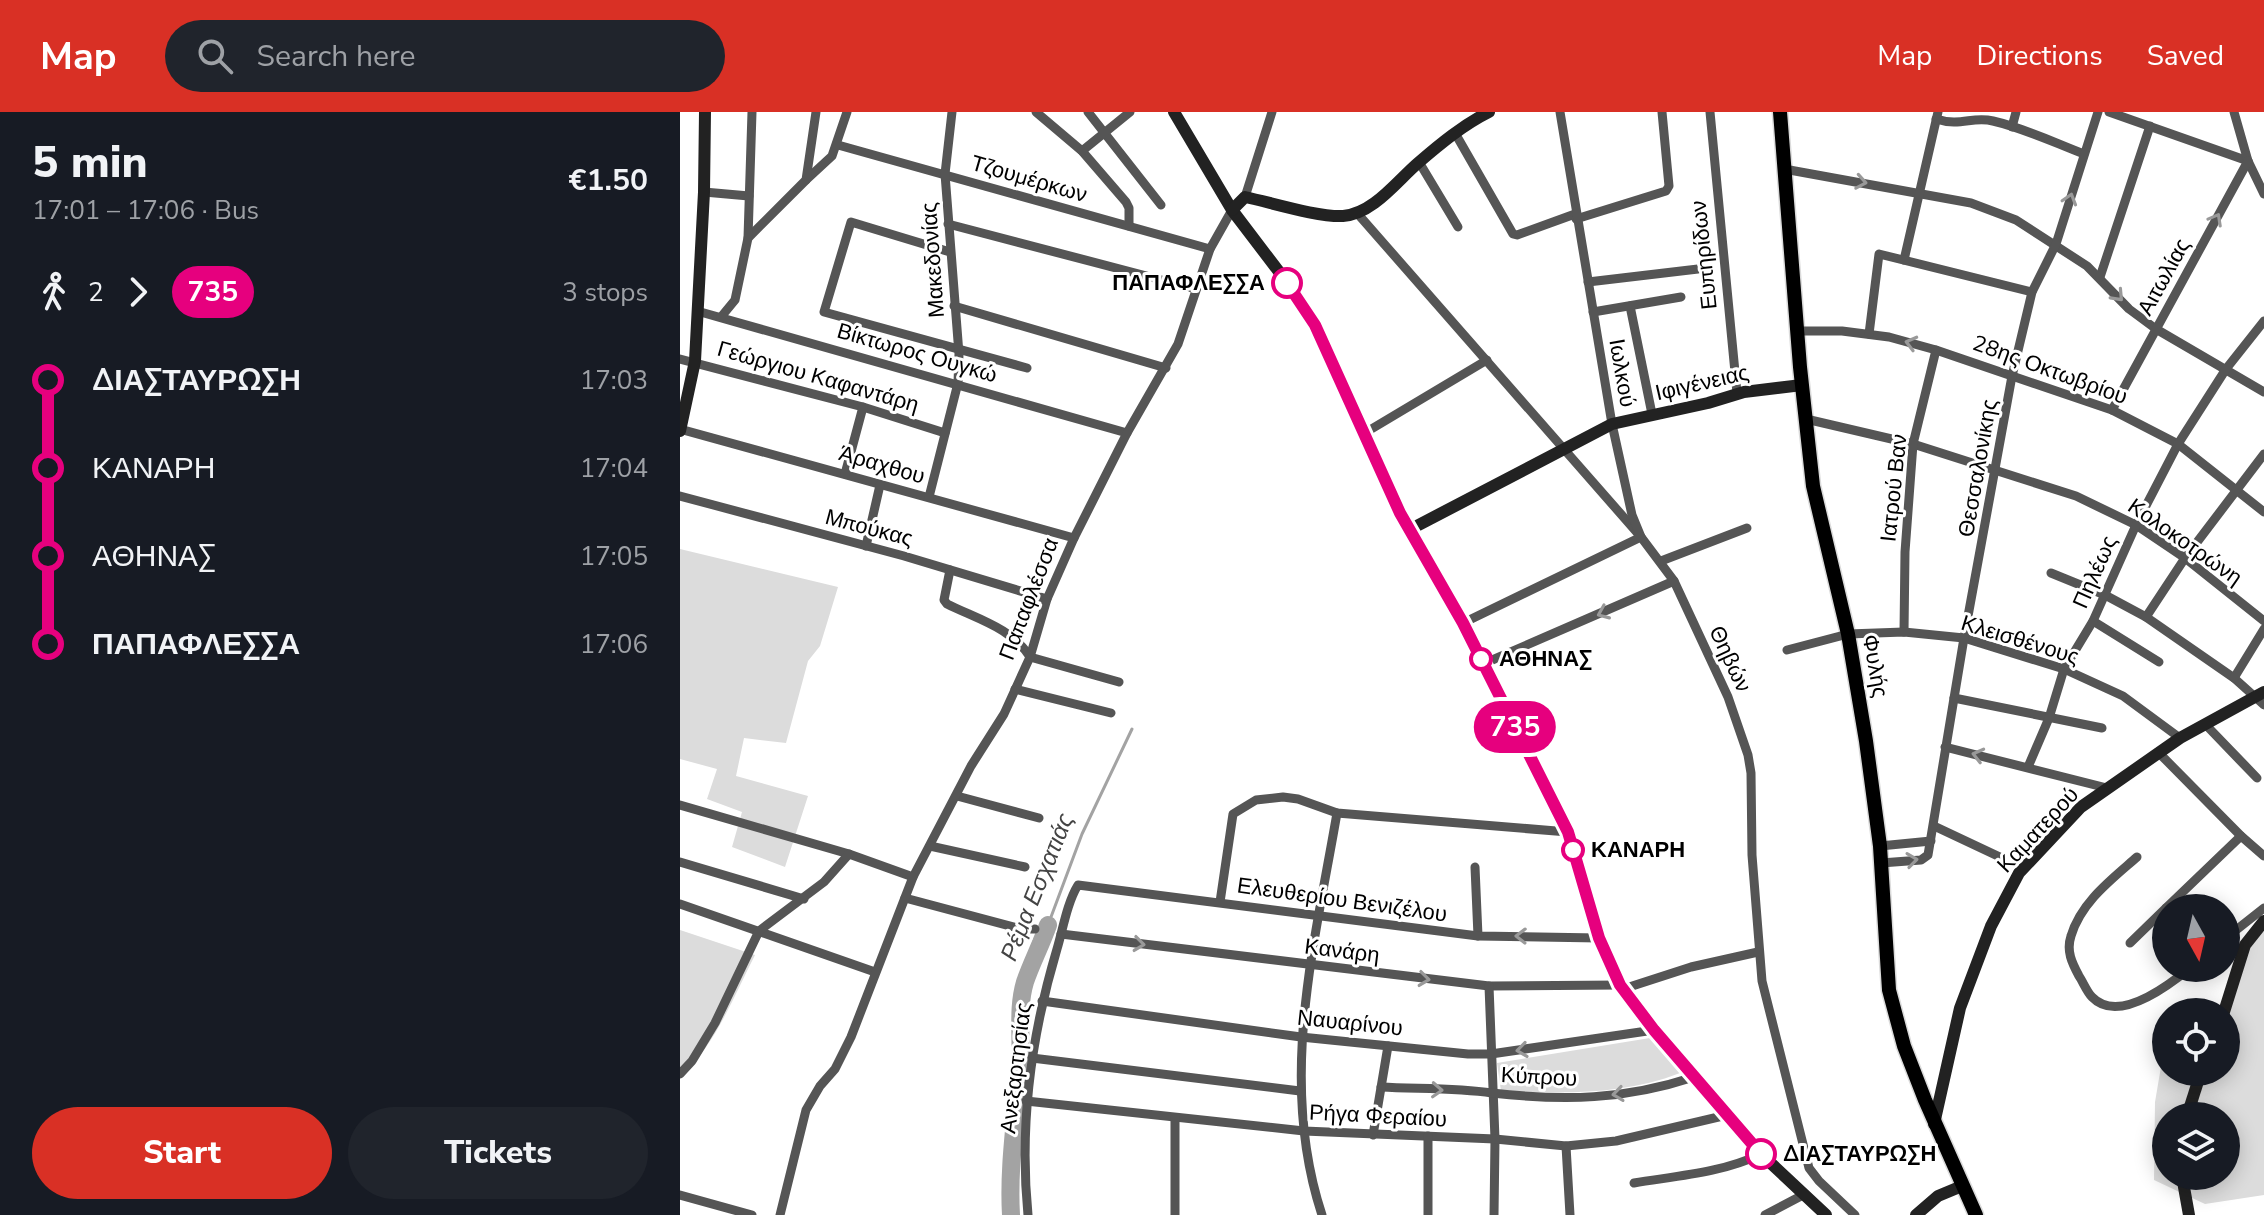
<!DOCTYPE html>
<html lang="en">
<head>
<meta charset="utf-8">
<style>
	:root { --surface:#171b24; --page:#20242c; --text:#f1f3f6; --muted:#9ea1a6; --accent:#d93025 }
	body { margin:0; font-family:"Nunito Sans",sans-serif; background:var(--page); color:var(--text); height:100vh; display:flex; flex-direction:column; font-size:30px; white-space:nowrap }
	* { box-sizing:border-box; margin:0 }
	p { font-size:26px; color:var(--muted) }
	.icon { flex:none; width:44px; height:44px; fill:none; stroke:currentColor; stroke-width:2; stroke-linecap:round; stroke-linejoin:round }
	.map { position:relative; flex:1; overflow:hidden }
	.sheet { display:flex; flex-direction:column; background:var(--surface); width:680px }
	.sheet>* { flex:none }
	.badge { padding:0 16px; border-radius:26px; font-size:28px; line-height:52px }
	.needle { width:52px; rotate:172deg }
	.buttons { position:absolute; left:1472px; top:782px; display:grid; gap:16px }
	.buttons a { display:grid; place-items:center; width:88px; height:88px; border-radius:50%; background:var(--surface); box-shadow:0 4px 20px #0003; font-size:40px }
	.map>.badge { position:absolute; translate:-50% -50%; box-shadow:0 0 0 4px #fff }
	.legs { display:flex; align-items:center; gap:12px; height:88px; padding:0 32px; font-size:26px }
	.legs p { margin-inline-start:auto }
	.head { display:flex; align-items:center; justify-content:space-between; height:136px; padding:0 32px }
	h1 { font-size:44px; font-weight:800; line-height:60px }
	.button { display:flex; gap:16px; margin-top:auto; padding:16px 32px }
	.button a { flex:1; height:92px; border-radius:48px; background:var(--accent); color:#fff; font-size:32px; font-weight:800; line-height:92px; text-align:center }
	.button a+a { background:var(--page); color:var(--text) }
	ul { padding:0 32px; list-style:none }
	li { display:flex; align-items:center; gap:28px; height:88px; font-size:30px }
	li i { display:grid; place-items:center; width:12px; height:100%; margin:0 10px; background:currentColor }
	li i::after { content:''; width:20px; height:20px; margin:-10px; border:6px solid; border-radius:50%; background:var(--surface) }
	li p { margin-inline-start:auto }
	li:first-child i { background:linear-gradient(#0000 50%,currentColor 0) }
	li:last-child i { background:linear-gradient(currentColor 50%,#0000 0) }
	header { display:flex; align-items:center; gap:48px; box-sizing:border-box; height:112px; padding:0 40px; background:var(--accent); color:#fff }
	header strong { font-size:38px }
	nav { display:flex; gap:44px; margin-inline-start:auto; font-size:28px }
	.search { width:560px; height:72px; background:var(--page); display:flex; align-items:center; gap:20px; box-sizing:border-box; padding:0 28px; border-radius:44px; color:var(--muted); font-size:30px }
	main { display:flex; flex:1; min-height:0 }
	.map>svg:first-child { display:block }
	.green { fill:#dcdcdc; fill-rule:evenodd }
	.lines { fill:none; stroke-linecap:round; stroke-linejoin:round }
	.stream { stroke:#a3a3a3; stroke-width:3 }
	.river { stroke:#a3a3a3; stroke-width:18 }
	.primary-casing { stroke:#dbdbdb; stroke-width:17 }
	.street { stroke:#555; stroke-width:9 }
	.secondary { stroke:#222; stroke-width:12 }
	.primary { stroke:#000; stroke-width:14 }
	.oneway { stroke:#999 }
	.line-1-casing { stroke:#fff; stroke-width:18 }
	.line-1 { stroke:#e6007e; stroke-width:12 }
	.stop-1-dot { fill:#fff; stroke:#e6007e; stroke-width:4 }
	.labels { text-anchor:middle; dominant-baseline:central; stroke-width:6; stroke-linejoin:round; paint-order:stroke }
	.street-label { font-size:22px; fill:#000; stroke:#fff }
	.stop-label { font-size:22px; font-weight:bold; fill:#000; stroke:#fff; text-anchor:start }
	.water-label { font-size:24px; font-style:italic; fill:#444; stroke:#fff }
</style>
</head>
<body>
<header>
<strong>Map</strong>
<div class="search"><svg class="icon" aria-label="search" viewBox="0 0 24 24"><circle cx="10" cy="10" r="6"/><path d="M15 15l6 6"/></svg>Search here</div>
<nav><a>Map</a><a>Directions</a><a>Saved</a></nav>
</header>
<main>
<section class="sheet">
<div class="head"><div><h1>5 min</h1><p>17:01 – 17:06 · Bus</p></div><b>€1.50</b></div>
<div class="legs"><svg class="icon" aria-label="walk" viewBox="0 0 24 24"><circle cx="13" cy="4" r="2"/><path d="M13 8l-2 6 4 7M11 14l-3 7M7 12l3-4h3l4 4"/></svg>2<svg class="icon" aria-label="forward" viewBox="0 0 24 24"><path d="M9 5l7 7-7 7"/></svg><b class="badge" style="background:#e6007e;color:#fff">735</b><p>3 stops</p></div>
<ul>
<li><i style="color:#e6007e"></i><b>ΔΙΑΣΤΑΥΡΩΣΗ</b><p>17:03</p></li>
<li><i style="color:#e6007e"></i><span>ΚΑΝΑΡΗ</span><p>17:04</p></li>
<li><i style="color:#e6007e"></i><span>ΑΘΗΝΑΣ</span><p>17:05</p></li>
<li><i style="color:#e6007e"></i><b>ΠΑΠΑΦΛΕΣΣΑ</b><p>17:06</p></li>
</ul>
<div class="button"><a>Start</a><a>Tickets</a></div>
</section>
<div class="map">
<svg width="1584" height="1103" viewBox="0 0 1584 1103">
	<rect width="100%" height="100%" fill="#fff"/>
	<g class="green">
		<path d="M0 437 158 475 140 534 128 549 106 631 64 626 56 664 128 684 105 755 52 735 62 700 27 687 37 657 0 647Z"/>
		<path d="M0 818 75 843C54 884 35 934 0 965Z"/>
		<path d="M1584 819V1083L1525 1092 1474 1068 1475 990 1484 937 1486 936V960H1546V903L1572 830ZM1486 1004H1546V1064H1486Z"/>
		<path d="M970 926 1000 961C941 984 882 981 821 979L817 951Z"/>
	</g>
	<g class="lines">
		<path class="stream" d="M368 813 402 722 452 617"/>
		<path class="river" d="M331 1103C328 1052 337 1001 340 950 342 923 337 897 345 870 351 852 361 833 368 813"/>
		<g class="primary-casing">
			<path id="primary" d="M1100 0 1120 255 1133 374 1168 522 1186 629 1200 734 1209 878 1224 934 1245 988 1296 1103"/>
		</g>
		<g class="street">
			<path d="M356 0 402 39 446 90 449 96V114"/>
			<path d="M408 0 481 93"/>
			<path d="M1030 0 1057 281"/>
			<path d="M1429 0 1568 49"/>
			<path d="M1554 0 1568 49 1584 82"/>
			<path d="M1256 7C1281 15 1292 4 1313 9 1344 16 1375 31 1404 42"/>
			<path d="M1332 15 1336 0"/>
			<path d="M775 21 833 122 837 123 895 102"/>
			<path d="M158 33 530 137"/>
			<path d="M402 39 450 0"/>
			<path d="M739 50 778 115"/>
			<path d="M1104 57 1291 91 1336 108 1407 154 1449 197 1476 217 1584 280"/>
			<path d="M126 68 152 44 167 0"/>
			<path d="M24 80 69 84"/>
			<path d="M565 85 592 0"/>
			<path d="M677 101 961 425 994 469 1048 585 1068 643 1071 661 1072 743 1082 869 1129 1056 1139 1069 1175 1103"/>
			<path d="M896 107 986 79 989 74 982 0"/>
			<path d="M268 112 516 177"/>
			<path d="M68 126 126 68 136 0"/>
			<path d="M270 140 171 110 144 200 347 256"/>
			<path d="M1224 148 1258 0"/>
			<path d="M1420 165 1470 14"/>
			<path d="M908 170 1018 157"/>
			<path d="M274 194 486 256"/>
			<path d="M950 194 972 302"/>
			<path d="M17 199 447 321"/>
			<path d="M913 200 1001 185"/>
			<path d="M41 205 55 188 68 126 72 0"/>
			<path d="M1117 219H1162L1209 225 1256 238 1432 298 1498 332 1584 400"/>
			<path d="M1189 222 1199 142 1352 180"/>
			<path d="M0 247 183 295 265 321"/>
			<path d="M1432 298 1568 49"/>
			<path d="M1126 307 1233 332 1396 384 1456 413 1505 446 1584 509"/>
			<path d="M0 317 394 426"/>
			<path d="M683 322 807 248"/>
			<path d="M165 362 183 295"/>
			<path d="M0 384 224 444 367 487"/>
			<path d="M249 385 278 271 279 242 265 62 272 0"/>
			<path d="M186 434 200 373"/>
			<path d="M981 449 1067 416"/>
			<path d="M270 458 264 488 267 492C297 507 332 516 350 545L439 570"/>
			<path d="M1371 461 1425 483 1466 505 1554 566 1584 593"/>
			<path d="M1466 505 1505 446 1584 342"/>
			<path d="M1413 509 1479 550"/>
			<path d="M783 511 961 425 952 403 932 312 880 0"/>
			<path d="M1224 520 1225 440 1233 332 1256 238"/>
			<path d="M1107 538 1168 522 1224 520 1284 526 1384 557 1443 584 1500 626"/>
			<path d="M803 552 994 469"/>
			<path d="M1554 566 1584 517"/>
			<path d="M335 577 431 601"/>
			<path d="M1274 586 1422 616"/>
			<path d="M1525 612 1577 666"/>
			<path d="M1265 635 1427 676"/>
			<path d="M1478 640 1561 724 1584 744"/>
			<path d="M1348 655 1369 606 1384 557 1413 509 1456 413 1498 332 1546 257 1584 209"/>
			<path d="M277 684 359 706"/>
			<path d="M0 693 169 742 233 765 291 654 324 602 350 545 367 487 394 426 447 321 498 232 530 137 552 98"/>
			<path d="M1254 714 1322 746"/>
			<path d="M250 734 345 755"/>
			<path d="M1200 734 1251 729"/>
			<path d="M1457 745C1432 767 1401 790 1391 824 1386 839 1392 851 1399 864 1403 870 1407 880 1412 885 1438 912 1488 874 1510 856"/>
			<path d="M0 750 124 787"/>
			<path d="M1201 751 1241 748 1248 743 1284 526 1332 264 1352 180 1376 132 1418 0"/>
			<path d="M795 755 798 824"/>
			<path d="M225 786 341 817H355"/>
			<path d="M540 790 553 702 576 688 603 685 618 687 657 701 888 720"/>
			<path d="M0 792 195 860"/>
			<path d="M1486 796 1561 724"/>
			<path d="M381 822 809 874 940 873"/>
			<path d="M1546 826 1584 796"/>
			<path d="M1450 831 1486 796"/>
			<path d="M809 874 815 1027 814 1103"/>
			<path d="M943 877 1011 855 1078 840"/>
			<path d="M362 889 621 925 788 942H811L974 918"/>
			<path d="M352 946 620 979"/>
			<path d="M0 962 12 949 35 911 79 819 144 770 169 742"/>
			<path d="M701 975C738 977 776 976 812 981 885 989 944 988 1014 965"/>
			<path d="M346 989 624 1019 815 1027 886 1034 936 1029 1047 1003"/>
			<path d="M495 1006V1103"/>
			<path d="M693 1023 708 934"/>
			<path d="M886 1034 890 1103"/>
			<path d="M954 1071C996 1064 1042 1061 1081 1042"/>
			<path d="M0 1083 72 1103"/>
			<path d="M100 1103 126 998 140 974 155 957 171 925 233 765"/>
			<path d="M348 1103C339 1012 351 924 377 837 383 817 387 791 398 773L798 824 919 826"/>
			<path d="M642 1103C598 970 634 835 657 701"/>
			<path d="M748 1103V1024"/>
			<path d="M1085 1103 1123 1083"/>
		</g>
		<g class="secondary">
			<path d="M494 0 552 98 622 190 635 213 720 401 783 511 888 720 919 826 940 873 974 918 1081 1042 1146 1103"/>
			<path d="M552 98 565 85C593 91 637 105 663 104 693 102 717 69 738 51 760 32 783 13 809 0"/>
			<path d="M0 319 15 249 24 80 25 0"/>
			<path d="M729 418 932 312 1028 291 1064 280 1122 273"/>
			<path d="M1544 900 1565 833 1584 809"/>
			<path d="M1507 1004 1521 960"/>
			<path d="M1254 1012 1280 896 1311 814 1339 761 1401 695 1500 626 1584 580"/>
			<path d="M1502 1064 1509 1103"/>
			<path d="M1236 1103 1258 1084 1282 1074"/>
		</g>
		<use href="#primary" class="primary"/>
	</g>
	<defs><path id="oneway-chevron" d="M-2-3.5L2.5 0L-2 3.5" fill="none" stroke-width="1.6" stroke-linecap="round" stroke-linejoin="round" transform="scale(2)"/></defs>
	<g class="oneway">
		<use href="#oneway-chevron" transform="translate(1181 70) rotate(10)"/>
		<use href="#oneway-chevron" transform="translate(1390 87) rotate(-73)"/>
		<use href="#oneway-chevron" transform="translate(1536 107) rotate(-61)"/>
		<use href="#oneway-chevron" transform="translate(1438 184) rotate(47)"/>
		<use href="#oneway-chevron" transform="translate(1231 231) rotate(-165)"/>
		<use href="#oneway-chevron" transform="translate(923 501) rotate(157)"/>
		<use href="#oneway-chevron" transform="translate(1298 643) rotate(-166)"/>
		<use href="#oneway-chevron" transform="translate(1232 748) rotate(-8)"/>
		<use href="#oneway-chevron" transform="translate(841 824) rotate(-179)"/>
		<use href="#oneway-chevron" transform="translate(459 832) rotate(7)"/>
		<use href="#oneway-chevron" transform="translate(744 867) rotate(7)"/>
		<use href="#oneway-chevron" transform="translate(842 938) rotate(172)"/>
		<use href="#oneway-chevron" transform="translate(757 978) rotate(3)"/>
		<use href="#oneway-chevron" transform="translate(938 982) rotate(172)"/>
	</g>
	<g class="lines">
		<g class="line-1-casing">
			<path id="line-1" d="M607 171 635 213 720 401 783 511 888 720 919 826 940 873 974 918 1081 1042"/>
		</g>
		<use href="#line-1" class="line-1"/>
	</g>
	<g class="stop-1-dot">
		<circle cx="607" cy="171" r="14"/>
		<circle cx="801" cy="547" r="10"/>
		<circle cx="893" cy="738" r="10"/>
		<circle cx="1081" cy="1042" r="14"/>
	</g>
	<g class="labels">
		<g class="street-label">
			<text transform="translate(349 67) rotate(16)">Τζουμέρκων</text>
			<text transform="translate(1024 143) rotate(-96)">Ευπηρίδων</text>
			<text transform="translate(253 148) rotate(-94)">Μακεδονίας</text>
			<text transform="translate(1484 165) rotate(-61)">Αιτωλίας</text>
			<text transform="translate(237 241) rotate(16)">Βίκτωρος Ουγκώ</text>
			<text transform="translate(1370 258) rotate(20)">28ης Οκτωβρίου</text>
			<text transform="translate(942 261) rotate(80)">Ιωλκού</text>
			<text transform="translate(138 265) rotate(16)">Γεώργιου Καφαντάρη</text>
			<text transform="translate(1022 271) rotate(-13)">Ιφιγένειας</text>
			<text transform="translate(202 353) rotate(16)">Άραχθου</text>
			<text transform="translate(1298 356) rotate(-80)">Θεσσαλονίκης</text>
			<text transform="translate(1214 376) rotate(-84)">Ιατρού Βαν</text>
			<text transform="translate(189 416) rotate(15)">Μπούκας</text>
			<text transform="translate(1505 430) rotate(35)">Κολοκοτρώνη</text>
			<text transform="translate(1415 460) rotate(-66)">Πηλέως</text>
			<text transform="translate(349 487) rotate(-69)">Παπαφλέσσα</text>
			<text transform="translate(1340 528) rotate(17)">Κλεισθένους</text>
			<text transform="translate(1050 547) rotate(65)">Θηβών</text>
			<text transform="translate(1195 554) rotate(80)">Φυλής</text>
			<text transform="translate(1358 718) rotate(-47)">Καματερού</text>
			<text transform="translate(662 788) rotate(8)">Ελευθερίου Βενιζέλου</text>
			<text transform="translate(662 839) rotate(7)">Κανάρη</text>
			<text transform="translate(670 911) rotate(6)">Ναυαρίνου</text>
			<text transform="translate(336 956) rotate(-83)">Ανεξαρτησίας</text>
			<text transform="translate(859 965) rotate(3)">Κύπρου</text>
			<text transform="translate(698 1004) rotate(3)">Ρήγα Φεραίου</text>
		</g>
		<g class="stop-label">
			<text x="585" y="171" text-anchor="end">ΠΑΠΑΦΛΕΣΣΑ</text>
			<text x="819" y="547">ΑΘΗΝΑΣ</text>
			<text x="911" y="738">ΚΑΝΑΡΗ</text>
			<text x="1103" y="1042">ΔΙΑΣΤΑΥΡΩΣΗ</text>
		</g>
		<g class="water-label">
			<text transform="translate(357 775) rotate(-68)">Ρέμα Εσχατιάς</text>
		</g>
	</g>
</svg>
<div class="buttons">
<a><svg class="needle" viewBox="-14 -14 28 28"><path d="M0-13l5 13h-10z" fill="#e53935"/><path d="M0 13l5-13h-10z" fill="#9ea1a6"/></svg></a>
<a><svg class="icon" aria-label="locate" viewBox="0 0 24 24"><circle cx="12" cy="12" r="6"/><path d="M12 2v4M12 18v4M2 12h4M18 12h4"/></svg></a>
<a><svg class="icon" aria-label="layers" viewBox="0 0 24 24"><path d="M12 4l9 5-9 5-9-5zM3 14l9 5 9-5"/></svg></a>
</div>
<b class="badge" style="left:835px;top:615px;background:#e6007e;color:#fff">735</b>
</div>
</main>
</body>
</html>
